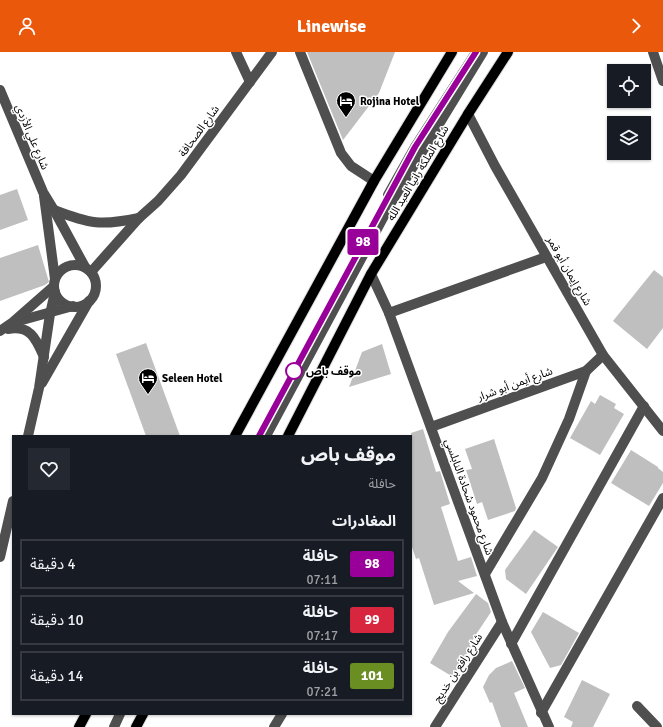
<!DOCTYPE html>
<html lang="ar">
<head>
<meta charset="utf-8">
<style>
	:root { --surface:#171b24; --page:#242831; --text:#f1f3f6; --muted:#9ea1a6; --line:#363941; --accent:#ea580c }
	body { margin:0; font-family:Signika,"Noto Sans Arabic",sans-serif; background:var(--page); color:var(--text); direction:rtl; height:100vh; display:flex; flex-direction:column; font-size:15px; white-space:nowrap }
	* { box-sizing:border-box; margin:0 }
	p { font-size:13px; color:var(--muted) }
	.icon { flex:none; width:22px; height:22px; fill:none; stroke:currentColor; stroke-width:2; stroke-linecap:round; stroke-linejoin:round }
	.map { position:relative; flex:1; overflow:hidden; direction:ltr }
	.drawer { position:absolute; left:12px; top:383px; width:400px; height:280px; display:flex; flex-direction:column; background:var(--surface); border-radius:0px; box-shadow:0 1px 3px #0004; direction:rtl }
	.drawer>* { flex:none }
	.badge { padding:0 8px; border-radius:3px; font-size:14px; line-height:26px }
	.fabs { position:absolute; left:607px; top:12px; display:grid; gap:8px }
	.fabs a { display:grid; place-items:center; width:44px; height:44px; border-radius:0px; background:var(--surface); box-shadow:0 1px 3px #0004; font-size:20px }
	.map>.badge { position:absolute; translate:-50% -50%; box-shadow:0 0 0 2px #fff }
	h2 { padding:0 16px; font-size:15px; line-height:36px }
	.round { display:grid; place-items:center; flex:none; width:42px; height:42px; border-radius:0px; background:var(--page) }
	.headline { display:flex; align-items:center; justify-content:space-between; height:68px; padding:0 16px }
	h1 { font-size:19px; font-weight:700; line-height:30px }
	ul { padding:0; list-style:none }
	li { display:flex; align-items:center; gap:12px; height:50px; margin:0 8px 6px; padding:0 8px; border:2px solid var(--line); border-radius:0px }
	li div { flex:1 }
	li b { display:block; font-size:15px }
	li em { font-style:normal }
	li .badge { min-width:44px; font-weight:700; text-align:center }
	header { display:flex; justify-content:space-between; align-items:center; height:52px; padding:0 16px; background:var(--accent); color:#fff; font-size:18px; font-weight:700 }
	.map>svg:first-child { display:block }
	.building { fill:#bfbfbf }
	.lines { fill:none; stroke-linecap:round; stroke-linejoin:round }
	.major-casing { stroke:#dbdbdb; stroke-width:12 }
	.minor { stroke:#4f4f4f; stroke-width:10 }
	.major { stroke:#000; stroke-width:10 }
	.line-casing { stroke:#fff; stroke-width:9 }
	.line { stroke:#909; stroke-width:6 }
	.stop-dot { fill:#fff; stroke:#909; stroke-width:2 }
	.labels { text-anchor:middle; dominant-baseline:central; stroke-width:3; stroke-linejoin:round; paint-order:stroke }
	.poi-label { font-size:11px; font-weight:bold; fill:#000; stroke:#fff; text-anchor:start }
	.street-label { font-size:11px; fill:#000; stroke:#fff }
	.stop-label { font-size:11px; font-weight:bold; fill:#000; stroke:#fff; text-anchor:start }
</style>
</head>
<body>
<header><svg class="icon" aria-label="forward" viewBox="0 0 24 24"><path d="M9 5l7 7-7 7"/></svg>Linewise<svg class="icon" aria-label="person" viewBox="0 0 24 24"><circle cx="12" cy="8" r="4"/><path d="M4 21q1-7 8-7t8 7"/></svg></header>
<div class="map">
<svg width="663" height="675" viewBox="0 0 663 675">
	<rect width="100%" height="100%" fill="#fff"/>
	<g class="building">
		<path d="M307 0H395L379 41 343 88Z"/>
		<path d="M17 137 28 168 0 178V143Z"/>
		<path d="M38 193 49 230 45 233 0 249V206Z"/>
		<path d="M654 218 663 225V276L647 297 613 269Z"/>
		<path d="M146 291 180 384H146L116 302Z"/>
		<path d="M382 292 391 322 349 335 362 300Z"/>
		<path d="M600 343 616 352 614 356 624 362 600 403 570 386 591 349 595 352Z"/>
		<path d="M423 377 436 420 440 419 450 452 441 455 458 509 471 505 477 524 458 529 474 541 434 553 419 506 416 507 411 492V381Z"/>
		<path d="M494 387 516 456 515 459 488 468 482 450 477 452 466 418 472 417 465 397Z"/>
		<path d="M631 398 658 415V416L663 420V431L649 454 611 431Z"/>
		<path d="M534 478 558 495 526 542 506 527 505 518Z"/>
		<path d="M476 542 488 551 491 560 469 593 471 594 453 625 430 611 448 580Z"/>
		<path d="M543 560 579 581 561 613 550 616 531 580Z"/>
		<path d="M512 609 525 636 514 641 528 675H501L492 650 490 651 483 635 489 623 496 616Z"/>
		<path d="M582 628 610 642 593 675H571L573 670 564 665Z"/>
	</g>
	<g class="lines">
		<g class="major-casing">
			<g id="major">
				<path d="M235 384 374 129 452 0"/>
				<path d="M288 384 371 222 468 62 508 0"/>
				<path d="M79 675 86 662"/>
				<path d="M136 675 143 662"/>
			</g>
		</g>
		<g class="minor">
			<path d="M236 0 250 30"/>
			<path d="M300 0 341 101 351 114 374 129"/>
			<path d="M653 0 663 29"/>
			<path d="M0 38 43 140 54 158 85 215"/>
			<path d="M468 62 495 114 603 303 663 379"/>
			<path d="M388 143 415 95 475 2"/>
			<path d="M44 144 55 227"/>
			<path d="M54 158C90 172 101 174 139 166"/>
			<circle cx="75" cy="234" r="21"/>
			<path d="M91 220 139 166 158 149 181 123 272 0"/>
			<path d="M371 222 389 261 502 570 549 675"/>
			<path d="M389 261 546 205"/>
			<path d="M15 270 73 254"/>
			<path d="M8 277C31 273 36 287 44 305"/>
			<path d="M0 279 13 270 54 234"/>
			<path d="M42 331 89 249"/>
			<path d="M431 375 586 319 603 303"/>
			<path d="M28 384 39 336 50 262 55 240"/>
			<path d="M266 384 391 151 483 0"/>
			<path d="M0 505 13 449"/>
			<path d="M485 522 542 426 569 367 586 319"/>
			<path d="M511 592 644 354"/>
			<path d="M637 654 657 675"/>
			<path d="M541 661 663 446"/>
			<path d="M114 675 120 662"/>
			<path d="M274 675 282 662"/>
			<path d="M435 675 502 570"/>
		</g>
		<use href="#major" class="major"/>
	</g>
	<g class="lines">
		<g class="line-casing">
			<path id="line" d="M259 384 415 95 476 0"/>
		</g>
		<use href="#line" class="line"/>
	</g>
	<defs>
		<g id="hotel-pin" transform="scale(1)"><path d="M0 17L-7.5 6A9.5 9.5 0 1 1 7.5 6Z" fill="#000" stroke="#fff"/><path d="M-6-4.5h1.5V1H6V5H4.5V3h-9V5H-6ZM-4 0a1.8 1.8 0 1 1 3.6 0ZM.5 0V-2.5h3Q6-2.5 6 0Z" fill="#fff"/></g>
	</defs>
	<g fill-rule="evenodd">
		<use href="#hotel-pin" x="346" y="49"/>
		<use href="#hotel-pin" x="148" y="326"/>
	</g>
	<circle class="stop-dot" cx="294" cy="319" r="8"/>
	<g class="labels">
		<g class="poi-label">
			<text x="360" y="49">Rojina Hotel</text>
			<text x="162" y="326">Seleen Hotel</text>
		</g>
		<g class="street-label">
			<text transform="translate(199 79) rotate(-54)">شارع الصحافة</text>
			<text transform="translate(32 85) rotate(67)">شارع علي الأزدي</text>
			<text transform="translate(418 121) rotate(-59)">شارع الملكة رانيا العبد الله</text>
			<text transform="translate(569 219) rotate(60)">شارع إيمان أبو قمر</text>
			<text transform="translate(515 332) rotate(-20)">شارع أيمن أبو شرار</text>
			<text transform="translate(469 445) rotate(70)">شارع محمود شحادة النابلسي</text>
			<text transform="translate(458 616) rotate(-57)">شارع رافع بن خديج</text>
		</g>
		<g class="stop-label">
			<text x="306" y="319">موقف باص</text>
		</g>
	</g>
</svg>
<div class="fabs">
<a><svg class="icon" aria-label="locate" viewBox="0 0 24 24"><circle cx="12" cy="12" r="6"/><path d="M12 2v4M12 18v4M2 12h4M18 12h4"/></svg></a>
<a><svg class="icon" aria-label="layers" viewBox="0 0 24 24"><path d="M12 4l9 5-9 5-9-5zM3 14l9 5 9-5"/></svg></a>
</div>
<b class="badge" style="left:363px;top:190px;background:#909;color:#fff">98</b>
<section class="drawer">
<div class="headline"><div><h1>موقف باص</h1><p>حافلة</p></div><a class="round"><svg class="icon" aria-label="heart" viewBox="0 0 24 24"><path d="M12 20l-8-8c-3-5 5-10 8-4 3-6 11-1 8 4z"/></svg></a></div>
<h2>المغادرات</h2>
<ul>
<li><span class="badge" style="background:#909;color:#fff">98</span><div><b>حافلة</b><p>07:11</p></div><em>4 دقيقة</em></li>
<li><span class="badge" style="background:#d7263d;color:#fff">99</span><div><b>حافلة</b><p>07:17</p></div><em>10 دقيقة</em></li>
<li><span class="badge" style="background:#6b8e23;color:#fff">101</span><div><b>حافلة</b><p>07:21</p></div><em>14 دقيقة</em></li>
</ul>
</section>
</div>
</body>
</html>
